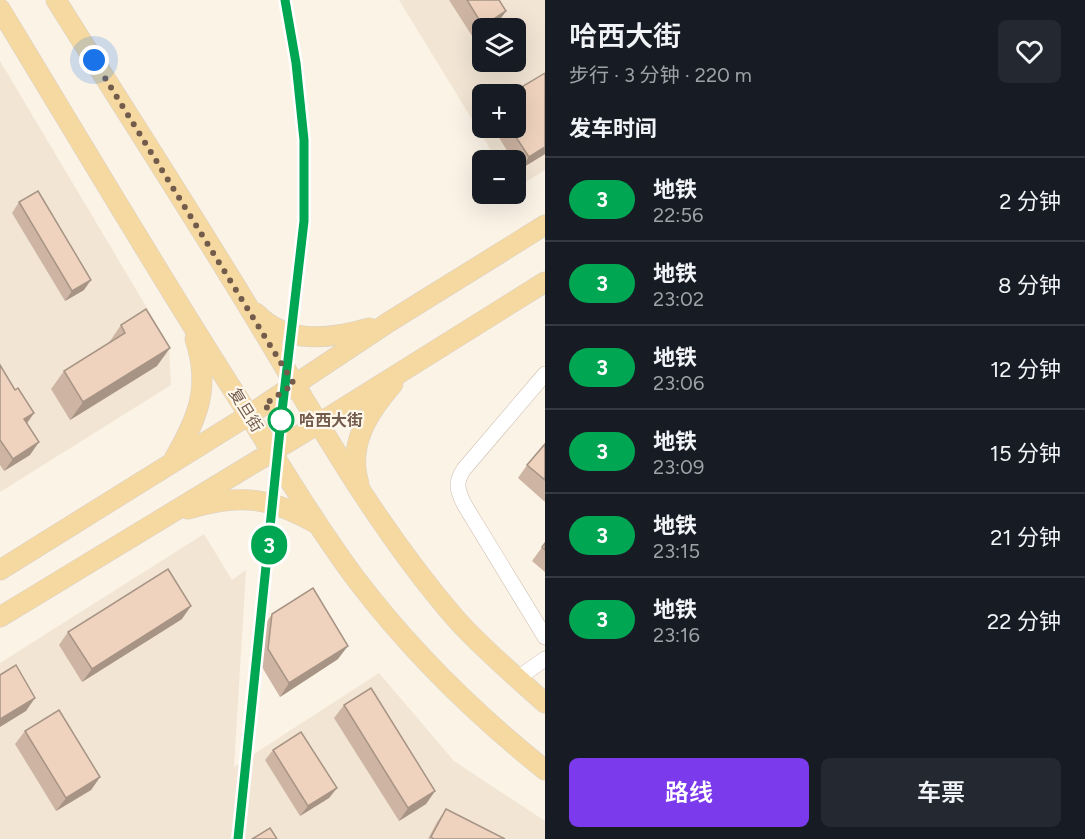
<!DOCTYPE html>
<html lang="zh">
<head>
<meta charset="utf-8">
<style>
	:root { --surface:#171b24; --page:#242831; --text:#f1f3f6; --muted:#9ea1a6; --line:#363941; --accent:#7c3aed }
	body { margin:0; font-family:Figtree,"Noto Sans SC",sans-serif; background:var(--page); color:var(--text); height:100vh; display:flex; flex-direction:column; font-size:22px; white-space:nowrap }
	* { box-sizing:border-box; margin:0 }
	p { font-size:20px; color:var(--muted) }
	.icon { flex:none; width:33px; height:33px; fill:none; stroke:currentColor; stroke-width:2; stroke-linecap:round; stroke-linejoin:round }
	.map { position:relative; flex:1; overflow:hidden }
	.panel { display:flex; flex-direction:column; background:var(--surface); width:540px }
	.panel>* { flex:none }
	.badge { padding:0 12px; border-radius:20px; font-size:21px; line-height:39px }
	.buttons { position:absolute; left:472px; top:18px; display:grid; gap:12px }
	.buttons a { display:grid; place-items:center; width:54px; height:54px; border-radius:9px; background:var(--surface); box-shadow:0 6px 24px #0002; font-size:30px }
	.you { position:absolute; width:30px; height:30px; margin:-15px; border:4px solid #fff; border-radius:50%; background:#1a73e8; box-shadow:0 0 0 9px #1a73e833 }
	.map>.badge { position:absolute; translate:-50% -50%; box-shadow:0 0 0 3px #fff }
	h2 { padding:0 24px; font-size:22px; line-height:54px }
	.round { display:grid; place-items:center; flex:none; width:63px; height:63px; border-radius:9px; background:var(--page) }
	.overview { display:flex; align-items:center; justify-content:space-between; height:102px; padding:0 24px }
	h1 { font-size:28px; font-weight:600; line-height:45px }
	.button { display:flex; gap:12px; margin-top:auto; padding:12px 24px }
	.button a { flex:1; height:69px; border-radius:9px; background:var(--accent); color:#fff; font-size:24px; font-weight:600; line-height:69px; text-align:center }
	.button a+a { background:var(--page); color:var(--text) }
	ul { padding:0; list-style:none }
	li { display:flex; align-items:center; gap:18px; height:84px; padding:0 24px; border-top:2px solid var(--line) }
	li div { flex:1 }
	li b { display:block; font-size:22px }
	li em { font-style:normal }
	li .badge { min-width:66px; font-weight:700; text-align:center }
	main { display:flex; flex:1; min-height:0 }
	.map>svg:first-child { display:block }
	.residential { fill:#f2e5d4; fill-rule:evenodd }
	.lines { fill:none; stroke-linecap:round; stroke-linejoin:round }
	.minor-casing { stroke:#ccbbac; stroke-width:16 }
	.major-casing { stroke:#d8d1cd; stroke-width:21 }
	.minor { stroke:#fff; stroke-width:15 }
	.major { stroke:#f6d9a1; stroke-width:20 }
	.wall { fill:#ceb5a3 }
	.shaded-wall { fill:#a79485 }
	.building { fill:#efd3be; stroke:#a79485; stroke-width:1.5 }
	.line-casing { stroke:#fff; stroke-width:14 }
	.line { stroke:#00a651; stroke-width:9 }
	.walk { stroke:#735b4c; stroke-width:6; stroke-dasharray:0 10.8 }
	.stop-dot { fill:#fff; stroke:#00a651; stroke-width:3 }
	.labels { text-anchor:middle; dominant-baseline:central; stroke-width:4.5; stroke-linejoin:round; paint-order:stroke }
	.street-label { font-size:16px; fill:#735b4c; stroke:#fef7ec }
	.stop-label { font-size:16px; font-weight:bold; fill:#735b4c; stroke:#fef7ec; text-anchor:start }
</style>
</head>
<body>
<main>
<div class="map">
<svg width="545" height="839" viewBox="0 0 545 839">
	<rect width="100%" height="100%" fill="#fbf3e6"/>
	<g class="residential">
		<path d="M399 0H545V170L516 188V160H497ZM483 28H516V62H483ZM483 94H516V128H483Z"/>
		<path d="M0 61 169 345 171 385 0 492Z"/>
		<path d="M204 534 232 580 246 570 234 767 379 673 454 761 545 821V839H0V663Z"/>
	</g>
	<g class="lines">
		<g class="minor-casing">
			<g id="minor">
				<path d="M545 374 464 469C455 482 457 490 464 504L545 637"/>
				<path d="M518 678 545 659"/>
			</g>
		</g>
		<g class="major-casing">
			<g id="major">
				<path d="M56 0C119 101 184 201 246 303 312 411 373 523 456 619 483 649 515 676 545 703"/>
				<path d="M0 9C76 134 151 261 229 384 271 449 310 517 356 579 410 650 475 714 545 770"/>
				<path d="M256 313C286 345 331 339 369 328"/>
				<path d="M174 459C198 418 211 387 195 339"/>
				<path d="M359 484C347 445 368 413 393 384"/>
				<path d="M188 509C240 493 270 497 317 524"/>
				<path d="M0 570 249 415 389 322 545 225"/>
				<path d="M0 617 318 424 545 282"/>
			</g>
		</g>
		<use href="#minor" class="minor"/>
		<use href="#major" class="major"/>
	</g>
	<g class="wall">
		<path d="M449 0H499L506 11 496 25 474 39Z"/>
		<path d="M493 128H516L545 154 519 170 516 165V160H513Z"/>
		<path d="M19 202 84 290 65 301 12 213Z"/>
		<path d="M121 325 157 366 70 420 51 389 64 371 108 344Z"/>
		<path d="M0 365 15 390 34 413 27 424 30 455 4 471 0 465Z"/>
		<path d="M545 444V502L518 478 527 465Z"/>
		<path d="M545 543V572L532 561Z"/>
		<path d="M272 614 338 659 280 697 259 662 263 627Z"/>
		<path d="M182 619 82 682 59 645 68 632Z"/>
		<path d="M344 705 435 791 426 804 399 821 334 718Z"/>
		<path d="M25 731 100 777 91 790 56 811 15 744Z"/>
		<path d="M273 750 337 788 329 798 300 816 265 760Z"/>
		<path d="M446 809 505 839H428L437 822Z"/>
	</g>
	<g class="shaded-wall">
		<path d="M506 11 496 25 490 28H483V33L474 39 483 26Z"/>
		<path d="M545 147V154L519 170 529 157Z"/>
		<path d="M91 280 84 290 65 301 72 291Z"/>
		<path d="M170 348 157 366 70 420 83 402Z"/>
		<path d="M34 413 25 425 24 419Z"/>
		<path d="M39 442 30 455 4 471 13 459Z"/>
		<path d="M191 606 182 619 82 682 92 669Z"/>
		<path d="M348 646 338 659 280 697 289 683Z"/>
		<path d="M35 698 26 711 0 727V719Z"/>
		<path d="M100 777 91 790 56 811 66 798Z"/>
		<path d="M337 788 329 798 300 816 308 806Z"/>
		<path d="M435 791 426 804 399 821 408 808Z"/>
	</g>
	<g class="building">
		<path d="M467 0H499L506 11 483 26Z"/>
		<path d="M545 73V147L529 157 510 128H516V94H510Z"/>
		<path d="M38 191 91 280 72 291 19 202Z"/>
		<path d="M146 309 170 348 83 402 64 371 125 333 121 325Z"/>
		<path d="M0 365 15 390 18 388 34 413 24 419 39 442 13 459 0 440Z"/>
		<path d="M545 444V480L527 465Z"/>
		<path d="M545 543V550L542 547Z"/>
		<path d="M168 569 191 606 92 669 68 632Z"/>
		<path d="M313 588 348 646 289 683 268 649 272 614Z"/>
		<path d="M16 665 35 698 0 719V675Z"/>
		<path d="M371 688 435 791 408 808 344 705Z"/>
		<path d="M59 710 100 777 66 798 25 731Z"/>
		<path d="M301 732 337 788 308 806 273 750Z"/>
		<path d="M446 809 505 839H434L431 837Z"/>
		<path d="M270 828 277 839H252Z"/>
	</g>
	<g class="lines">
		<g class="line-casing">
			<path id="line" d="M238 839 281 420 304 221V140L296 63 285 0"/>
		</g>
		<use href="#line" class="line"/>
		<path class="walk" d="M94 60 294 384 264 405 281 420"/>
	</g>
	<circle class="stop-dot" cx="281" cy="420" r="12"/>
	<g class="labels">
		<g class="street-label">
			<text transform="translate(246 410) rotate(58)">复旦街</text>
		</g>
		<g class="stop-label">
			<text x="299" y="420">哈西大街</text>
		</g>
	</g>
</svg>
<div class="buttons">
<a><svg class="icon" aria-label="layers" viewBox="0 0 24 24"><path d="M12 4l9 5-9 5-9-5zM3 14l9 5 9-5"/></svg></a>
<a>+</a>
<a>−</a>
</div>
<div class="you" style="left:94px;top:60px"></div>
<b class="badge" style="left:269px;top:545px;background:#00a651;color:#fff">3</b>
</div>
<section class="panel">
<div class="overview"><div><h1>哈西大街</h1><p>步行 · 3 分钟 · 220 m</p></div><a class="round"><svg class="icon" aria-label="heart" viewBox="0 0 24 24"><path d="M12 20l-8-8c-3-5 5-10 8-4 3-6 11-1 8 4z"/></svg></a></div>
<h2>发车时间</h2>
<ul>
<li><span class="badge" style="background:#00a651;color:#fff">3</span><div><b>地铁</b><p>22:56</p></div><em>2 分钟</em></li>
<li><span class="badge" style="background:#00a651;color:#fff">3</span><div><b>地铁</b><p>23:02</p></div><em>8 分钟</em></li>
<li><span class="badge" style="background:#00a651;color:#fff">3</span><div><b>地铁</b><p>23:06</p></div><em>12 分钟</em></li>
<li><span class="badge" style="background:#00a651;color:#fff">3</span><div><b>地铁</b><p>23:09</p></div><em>15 分钟</em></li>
<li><span class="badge" style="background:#00a651;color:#fff">3</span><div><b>地铁</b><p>23:15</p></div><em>21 分钟</em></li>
<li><span class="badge" style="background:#00a651;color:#fff">3</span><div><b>地铁</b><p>23:16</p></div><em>22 分钟</em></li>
</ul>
<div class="button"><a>路线</a><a>车票</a></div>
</section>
</main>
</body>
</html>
